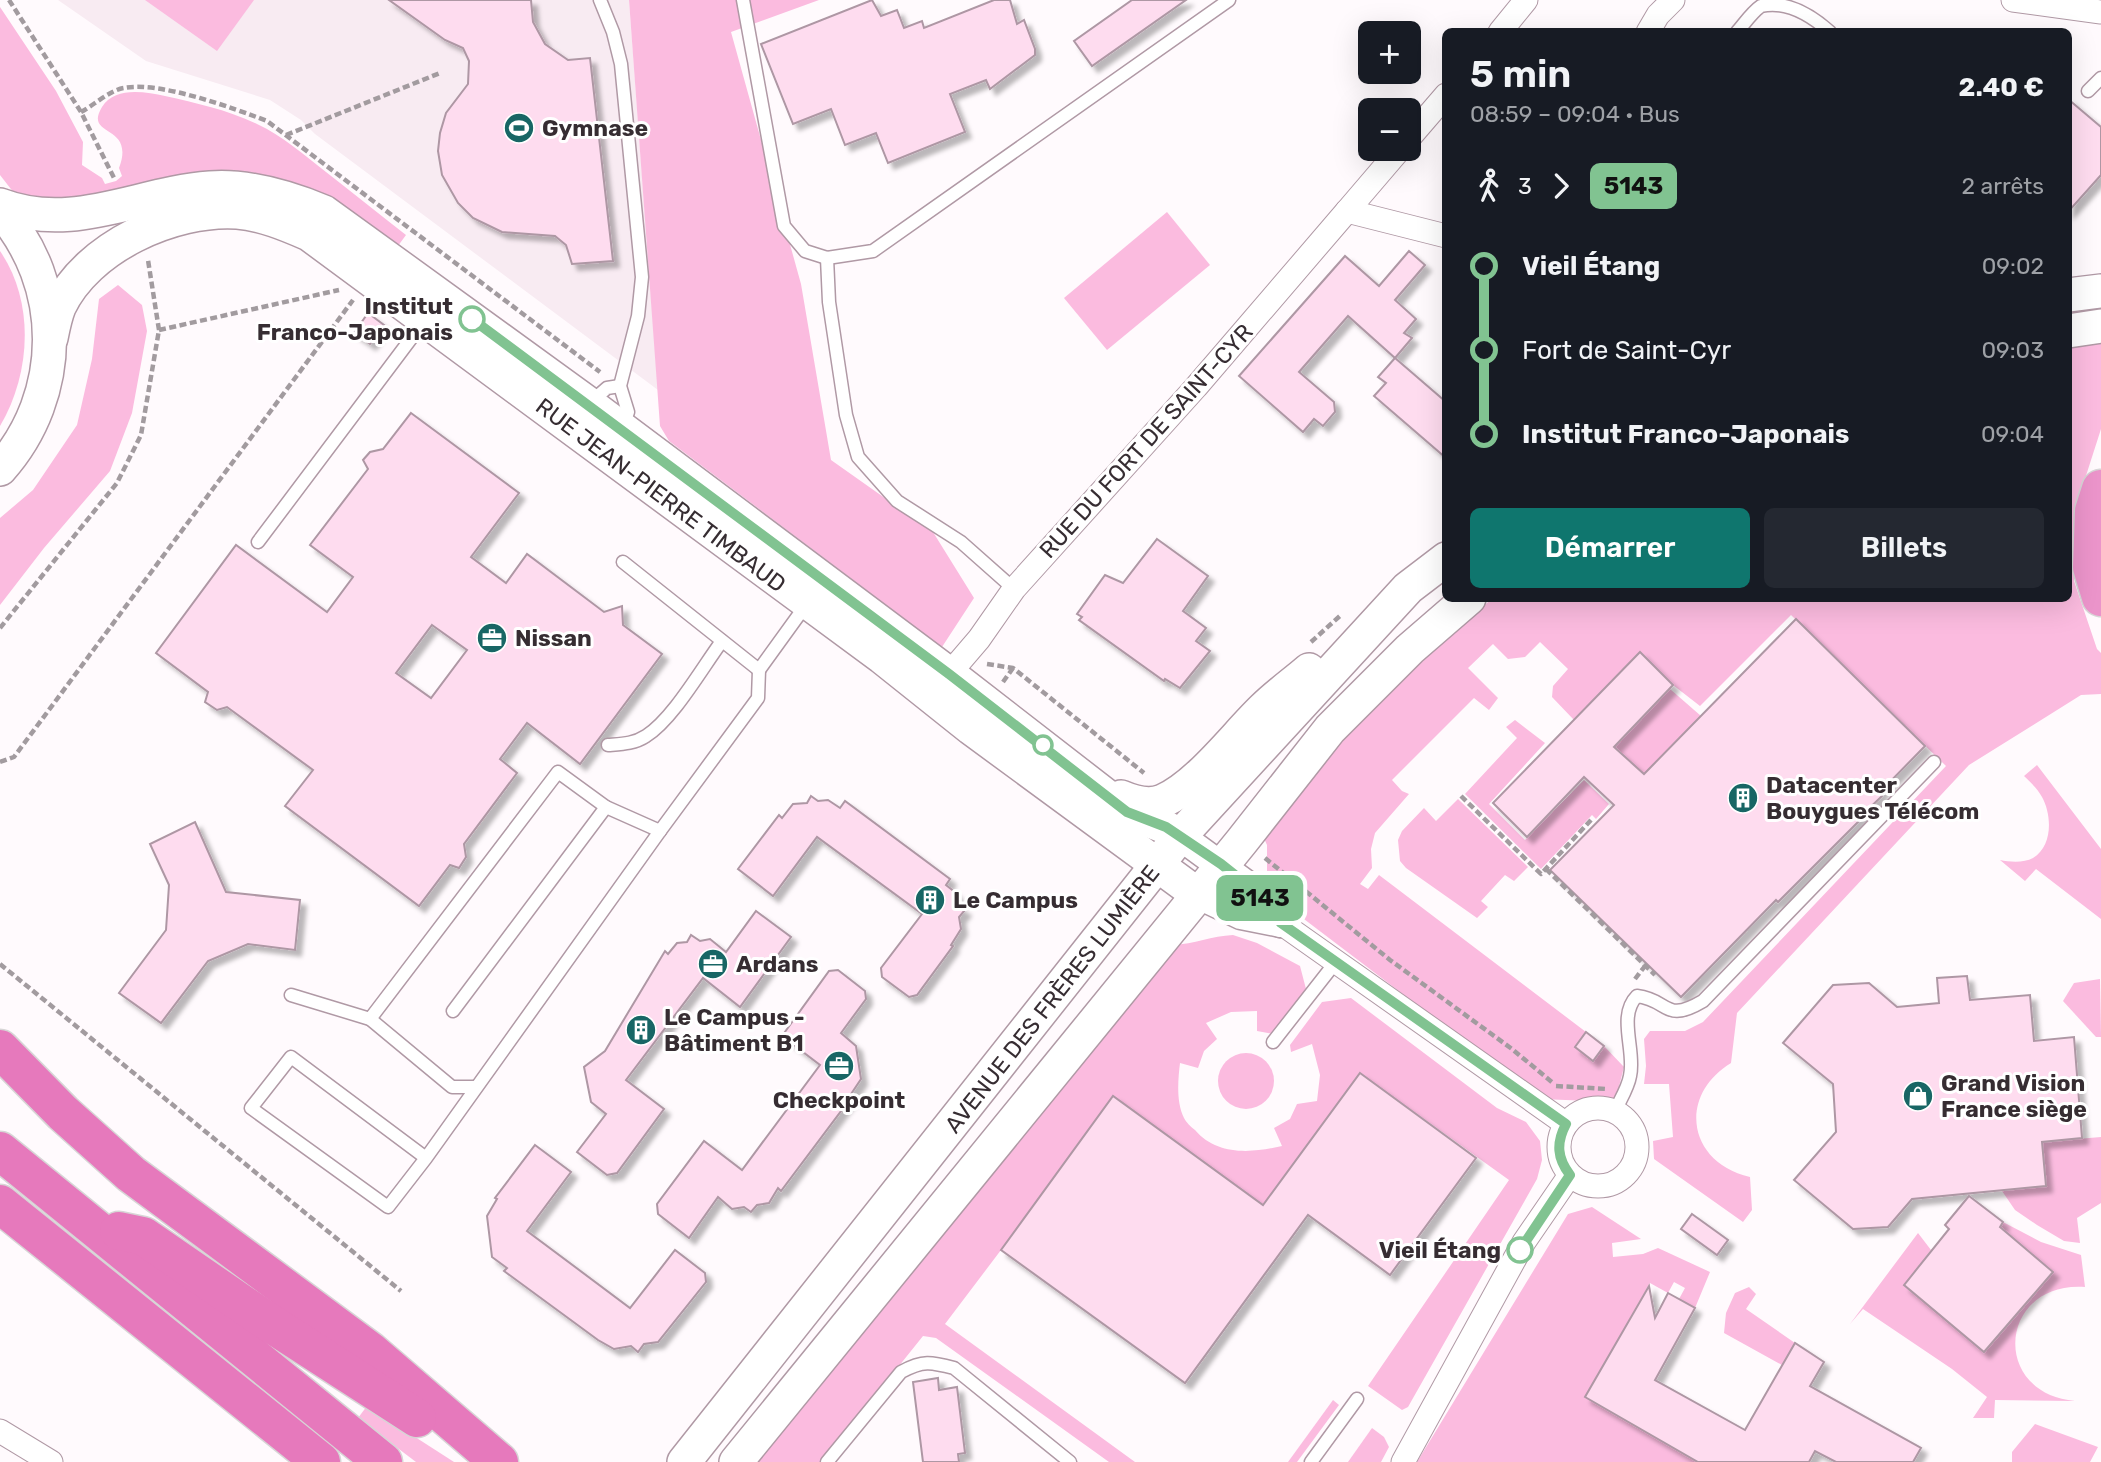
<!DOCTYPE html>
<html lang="fr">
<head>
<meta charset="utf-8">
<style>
	:root { --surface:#171b24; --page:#242831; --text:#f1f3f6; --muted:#9ea1a6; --accent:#0f766e }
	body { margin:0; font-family:Rubik,sans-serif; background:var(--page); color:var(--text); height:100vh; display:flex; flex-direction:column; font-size:26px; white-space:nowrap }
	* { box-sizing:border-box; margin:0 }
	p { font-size:23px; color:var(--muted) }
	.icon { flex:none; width:38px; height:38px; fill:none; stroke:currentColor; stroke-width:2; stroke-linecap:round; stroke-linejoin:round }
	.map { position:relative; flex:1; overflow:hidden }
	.details { position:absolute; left:1442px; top:28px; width:630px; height:574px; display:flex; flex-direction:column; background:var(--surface); border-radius:10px; box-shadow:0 7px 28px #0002 }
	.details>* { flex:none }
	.badge { padding:0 14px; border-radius:10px; font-size:24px; line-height:46px }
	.buttons { position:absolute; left:1358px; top:21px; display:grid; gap:14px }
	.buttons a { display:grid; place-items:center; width:63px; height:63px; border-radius:10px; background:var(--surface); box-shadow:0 7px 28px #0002; font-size:35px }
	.map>.badge { position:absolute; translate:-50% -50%; box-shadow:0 0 0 4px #fff }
	.legs { display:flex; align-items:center; gap:10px; height:77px; padding:0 28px; font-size:23px }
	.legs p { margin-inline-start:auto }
	.headline { display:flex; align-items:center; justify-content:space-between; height:119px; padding:0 28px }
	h1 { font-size:38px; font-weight:600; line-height:52px }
	.cta { display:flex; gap:14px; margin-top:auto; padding:14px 28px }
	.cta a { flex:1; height:80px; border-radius:10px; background:var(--accent); color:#fff; font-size:28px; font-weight:600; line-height:80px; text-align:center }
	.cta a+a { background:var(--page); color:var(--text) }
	ul { padding:0 28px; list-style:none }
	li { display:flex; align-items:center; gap:24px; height:84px; font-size:26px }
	li i { display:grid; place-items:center; width:10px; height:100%; margin:0 9px; background:currentColor }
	li i::after { content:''; width:18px; height:18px; margin:-9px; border:5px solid; border-radius:50%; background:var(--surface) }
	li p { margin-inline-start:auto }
	li:first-child i { background:linear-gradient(#0000 50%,currentColor 0) }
	li:last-child i { background:linear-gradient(currentColor 50%,#0000 0) }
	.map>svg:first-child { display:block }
	.built { fill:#f8ebf2 }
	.green { fill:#fbbbdf }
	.building { fill:#fedcef; stroke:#ae97a4; stroke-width:2; fill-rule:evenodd; filter:url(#shadow) }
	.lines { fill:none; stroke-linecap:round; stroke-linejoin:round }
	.service-casing { stroke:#b099a5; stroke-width:15 }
	.minor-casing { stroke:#b099a5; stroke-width:25 }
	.tertiary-casing { stroke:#b099a5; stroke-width:31 }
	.secondary-casing { stroke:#b099a5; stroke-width:36 }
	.trunk-casing { stroke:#d7d5d6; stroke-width:41 }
	.motorway-casing { stroke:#d7d5d6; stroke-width:41 }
	.path { stroke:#a29b9f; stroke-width:4.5; stroke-dasharray:7 3.5; stroke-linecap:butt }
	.service { stroke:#fff; stroke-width:12 }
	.minor { stroke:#fff; stroke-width:23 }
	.tertiary { stroke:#fff; stroke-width:28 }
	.secondary { stroke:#fff; stroke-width:33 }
	.trunk { stroke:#eb94ca; stroke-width:38 }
	.motorway { stroke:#e679bc; stroke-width:38 }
	.line-1-casing { stroke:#fff; stroke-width:16 }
	.line-1 { stroke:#81c391; stroke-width:10 }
	.stop-1-dot { fill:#fff; stroke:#81c391; stroke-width:3.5 }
	.labels { text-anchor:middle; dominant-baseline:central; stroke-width:6; stroke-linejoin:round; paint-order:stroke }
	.poi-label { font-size:23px; font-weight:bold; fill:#362d32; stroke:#fff; text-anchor:start }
	.stop-label { font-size:23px; font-weight:bold; fill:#362d32; stroke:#fff; text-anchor:end }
	.street-label { font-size:23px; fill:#362d32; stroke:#fff }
</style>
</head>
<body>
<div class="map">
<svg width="2101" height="1462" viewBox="0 0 2101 1462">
	<defs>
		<filter id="shadow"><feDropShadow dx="6" dy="6" stdDeviation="2" flood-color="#0004"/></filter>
	</defs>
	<rect width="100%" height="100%" fill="#fffafd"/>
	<path class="built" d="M58 0H629L658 390 315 134 301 120 270 100 146 61Z"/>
	<g class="green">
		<path d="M145 0H254L217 51Z"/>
		<path d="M629 0H819L731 32 801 284 831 460 933 532 974 598 942 647 669 441 660 426Z"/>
		<path d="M0 7 56 91 83 142 82 165 102 178 105 184 116 181 122 176 119 168C136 123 83 138 102 107 115 86 145 92 165 96 196 103 228 110 257 124 283 136 304 155 326 172 353 193 379 214 406 235L395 250 341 211 56 209 14 193 0 175Z"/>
		<path d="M1167 212 1210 265 1107 350 1064 298Z"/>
		<path d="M0 251C35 302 31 374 0 426Z"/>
		<path d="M118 285 142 305 147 331 132 413 110 471 44 548 0 605V518L33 490 77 425 92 359 99 299Z"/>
		<path d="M2101 342V429L2074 513V581L2097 649 2101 653V694L2081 695 1969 765 1737 1013 1731 1063C1677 1096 1688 1163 1750 1177L1752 1210 1743 1222 1654 1159 1653 1141 1673 1137 1669 1084H1644L1646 1066 1644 1039 1650 1031H1685L1703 1022 1946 766 1791 615 1700 706 1673 685 1640 652 1574 720 1552 697 1553 686 1568 669 1540 642 1525 657 1508 659 1493 644 1468 668 1498 698 1489 710 1474 698 1392 780 1402 791 1409 794 1375 833 1371 849 1372 868 1360 884 1368 889 1379 875 1586 1032 1575 1047 1592 1061 1604 1046 1624 1067 1615 1102 1541 1099 1267 891V845L1263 836 1327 754 1429 650 1492 599 2068 598 2069 345Z"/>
		<path d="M1670 689 1701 716 1644 774 1614 747Z"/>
		<path d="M1515 720 1545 743 1489 804 1525 840 1584 780 1609 804 1596 819 1592 815 1541 869 1465 794 1517 738 1506 727Z"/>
		<path d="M2037 765 2101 849V919L2036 869 2025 881 2000 860C2010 862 2024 863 2033 858 2053 846 2052 815 2042 797 2038 789 2030 782 2024 776Z"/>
		<path d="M1458 799 1528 867 1514 881 1505 875 1481 901 1488 907 1477 918 1406 868 1400 861 1398 840 1402 831 1424 808 1436 821Z"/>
		<path d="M1233 935 1257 943 1300 966 1306 989 1274 1034 1257 1031V1011L1231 1012 1206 1023 1217 1039 1204 1051 1198 1068 1180 1063C1178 1080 1176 1102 1184 1118 1186 1122 1191 1127 1195 1130 1217 1156 1252 1153 1282 1146L1274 1128 1290 1119 1297 1104 1317 1101 1320 1075 1312 1044 1291 1052 1290 1045 1322 1002 1351 998 1497 1108 1526 1122 1540 1141 1542 1160 1537 1179 1408 1407 1402 1410 1368 1386 1509 1180 1360 1073 1263 1205 1001 1250 945 1324 1135 1462H1109L936 1338 923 1336 822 1462H755L1173 945C1194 944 1212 936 1233 935Z"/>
		<path d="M2100 979 2101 1037H2096L2063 1001 2074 983Z"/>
		<circle cx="1246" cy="1081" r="28"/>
		<path d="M2101 1137V1203L2077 1218 2080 1243 2064 1241 2037 1225 2015 1210 2002 1191 2046 1186 2042 1142Z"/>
		<path d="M1592 1207 1641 1239 1612 1243 1613 1257 1643 1254 1658 1248 1710 1272 1695 1308 1679 1299 1685 1288 1674 1282 1668 1293 1650 1283 1585 1397 1698 1462H1417L1568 1214Z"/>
		<path d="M2003 1222 2041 1242 2081 1255 2085 1287C1999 1281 1989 1393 2075 1401L1995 1400 1994 1418H1973L1987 1397 1952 1369 1863 1309 1850 1324 1918 1233 1931 1250 1904 1286 1984 1352 2053 1272 2000 1227Z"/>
		<path d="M1749 1287 1756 1294 1746 1309 1795 1343 1782 1365 1724 1333 1726 1313 1735 1293Z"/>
		<path d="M1333 1400 1339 1405 1297 1462H1288Z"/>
		<path d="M367 1406 454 1462H416L358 1418Z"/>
		<path d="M2035 1424 2098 1447 2090 1462H2012V1452Z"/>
		<path d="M1372 1428 1384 1437 1389 1447 1381 1462H1348Z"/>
	</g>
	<g class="building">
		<path d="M389 0H531L533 22 545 44 568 60 590 58 613 261 572 264 566 245 555 236 502 232 473 218 458 203 442 175 438 151 440 133 446 113 468 84 469 61 463 48 445 40Z"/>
		<path d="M872 0 881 16 897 10 904 28 922 21 924 28 994 0H1010L1017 24 1024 20 1035 49V55L990 89 986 80 950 94 965 132 888 163 876 133 845 145 831 109 793 124 761 44Z"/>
		<path d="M1132 0H1186L1092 66 1074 41Z"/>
		<path d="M2068 99 2101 127V175L2068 212Z"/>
		<path d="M1409 251 1425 265 1395 300 1416 319 1404 333 1412 338 1395 358 1348 316 1299 372 1334 402 1335 412 1323 426 1314 419 1303 432 1239 376 1345 256 1379 286Z"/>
		<path d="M368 313 384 325 370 344 354 333Z"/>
		<path d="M1395 358 1446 402V458L1374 396 1386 383 1378 377Z"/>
		<path d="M411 413 519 493 471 557 506 583 527 554 604 612 622 606 623 625 662 654 580 764 527 723 500 759 517 773 464 844 466 857 459 868 450 865 419 906 285 806 313 770 227 707 217 710 205 702 208 692 156 653 236 545 327 612 353 577 310 545 368 469 363 460 370 452 383 449ZM432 625 467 650 431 698 396 673Z"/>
		<path d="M1157 539 1208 576 1183 611 1206 628 1196 641 1210 651 1180 688 1165 679 1164 681 1079 620 1082 617 1077 614 1105 575 1123 583Z"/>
		<path d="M1796 619 1925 746 1879 793 1882 796 1859 818 1860 820 1778 902 1776 900 1681 997 1550 870 1614 805 1584 777 1527 837 1493 803 1640 652 1673 685 1614 747 1644 774Z"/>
		<path d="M811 796 818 801 828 800 840 808 845 801 950 879 946 885 956 893 958 906 965 910 959 917 961 929 951 945 953 946 917 995 909 997 882 977 881 968 922 914 817 837 773 896 738 869 779 815 782 818 793 804 807 803Z"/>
		<path d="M195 822 226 892 300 900 295 950 248 944 208 961 161 1023 119 993 166 930 169 885 150 844Z"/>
		<path d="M756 911 791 937 740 1007 703 978 626 1080 664 1109 617 1173 607 1175 577 1152 606 1114 591 1102 584 1067 605 1051 665 951 668 954 677 943 687 942 691 935 700 941 710 939 726 952Z"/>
		<path d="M838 970 865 991 866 999 841 1033 856 1046 861 1079 851 1094 853 1095 781 1191 778 1188 769 1203 757 1205 751 1212 744 1207 732 1209 718 1197 689 1238 658 1214 657 1204 704 1141 742 1170 820 1065 782 1036 829 971Z"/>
		<path d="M1967 976 1970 1000 2030 995 2034 1041 2074 1037 2082 1138 2042 1142 2046 1186 1912 1199 1888 1227 1853 1229 1794 1180 1836 1132 1833 1084 1783 1043 1833 985 1869 983 1897 1007 1939 1003 1937 978Z"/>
		<path d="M1586 1032 1604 1046 1593 1061 1575 1047Z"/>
		<path d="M1360 1073 1476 1158 1390 1275 1308 1215 1185 1383 1001 1250 1113 1096 1263 1205Z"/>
		<path d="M535 1145 571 1172 527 1231 630 1308 675 1250 705 1273 706 1282 658 1342 644 1344 638 1352 631 1346 614 1349 598 1340 504 1271 507 1268 492 1257 487 1216 497 1199 495 1198Z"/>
		<path d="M1969 1196 2003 1222 2000 1227 2053 1272 1984 1352 1904 1285 1949 1229 1945 1225Z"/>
		<path d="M1692 1214 1728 1240 1717 1255 1681 1229Z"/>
		<path d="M1649 1286 1655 1318 1668 1293 1695 1308 1655 1380 1745 1430 1795 1343 1824 1362 1810 1386 1921 1448 1913 1462H1836L1815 1451 1809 1462H1698L1585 1397Z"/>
		<path d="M938 1378 939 1390 957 1387 965 1453 958 1454 959 1462H923L913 1382Z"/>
	</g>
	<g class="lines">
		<g class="service-casing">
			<g id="service">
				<path d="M600 0 613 32 621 64 642 277 638 316 620 386 628 412 623 426"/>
				<path d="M743 0 784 226 805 251 827 258 873 251 1229 0"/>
				<path d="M1737 32C1744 24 1752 12 1761 6 1787 0 1812 16 1830 32"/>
				<path d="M2088 91 2101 78"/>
				<path d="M827 258 829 302 846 415 858 457 897 501 961 542 1014 589"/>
				<path d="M591 402 607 388 620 386"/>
				<path d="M258 542 425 320"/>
				<path d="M623 562 759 670 806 605"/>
				<path d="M608 745C621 744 634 744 646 736 673 719 702 668 722 641"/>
				<path d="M291 995 370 1019 452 1087H476"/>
				<path d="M453 1011 606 807"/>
				<path d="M370 1019 558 772 606 807 660 831"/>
				<path d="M1273 1042 1335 963"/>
				<path d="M1615 1111C1620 1100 1628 1088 1630 1076 1636 1051 1617 1016 1637 996 1670 1000 1664 1024 1703 1001L1934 762"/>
				<path d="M426 1158 291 1057 251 1108 388 1207 426 1158 660 831 758 698 759 670"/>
				<path d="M827 1462 901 1372C923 1360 931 1362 954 1368L1070 1462"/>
				<path d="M1311 1462 1357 1399"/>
			</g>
		</g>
		<g class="minor-casing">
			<g id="minor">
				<path d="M2013 0 2101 12"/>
				<path d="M1500 32 1526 0"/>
				<path d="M1648 32 1658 15 1673 0"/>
				<path d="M1409 138 1446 95"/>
				<path d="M1347 211 1400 149"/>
				<path d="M949 674 979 639 1014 589 1196 387 1347 211 1446 236"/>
				<path d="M1281 923 1566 1124"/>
				<circle cx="1598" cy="1147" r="39"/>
				<path d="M0 1431 51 1462"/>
				<path d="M1403 1462 1524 1242 1570 1175"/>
			</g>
		</g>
		<g class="tertiary-casing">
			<g id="tertiary">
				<path d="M1180 836 1255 891 1281 923"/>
				<path d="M1197 894 1241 915 1281 923"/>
			</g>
		</g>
		<g class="secondary-casing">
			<g id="secondary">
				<path d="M0 205C73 233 138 193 210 188 249 185 288 197 324 212L589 404 949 674 1127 812 1165 827 1180 836"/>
				<path d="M0 210C66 284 66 395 0 469"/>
				<path d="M2068 295 2101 291"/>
				<path d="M2068 331 2101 326"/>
				<path d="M51 338C53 328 55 317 59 307 87 247 173 208 237 212 262 214 286 224 309 234L882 657 971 728 1197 894"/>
				<path d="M1121 797C1135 803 1149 807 1163 801 1199 785 1235 736 1263 709 1277 695 1294 683 1309 670"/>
				<path d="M684 1462 1180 836 1408 588 1446 559"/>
				<path d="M736 1462 1242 841 1330 729 1410 649 1469 598"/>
			</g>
		</g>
		<g class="trunk-casing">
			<path id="trunk" d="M2101 489 2094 511 2092 567 2101 597"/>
		</g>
		<g class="motorway-casing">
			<g id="motorway">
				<path d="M0 1049 63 1113 131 1174 370 1351 499 1462"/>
				<path d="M0 1151 383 1462"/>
				<path d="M0 1204 321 1462"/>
				<path d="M119 1231 143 1236 270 1323 417 1418"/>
			</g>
		</g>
		<g class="path">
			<path d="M9 0 81 112 115 180"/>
			<path d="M81 112C94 105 110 90 124 88 160 81 233 108 267 121L600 372"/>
			<path d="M286 135 440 73"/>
			<path d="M159 330 339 290"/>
			<path d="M0 628 117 483 141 435 159 330 148 260"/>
			<path d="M1311 642 1341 615"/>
			<path d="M987 664 1013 668 1144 773"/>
			<path d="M1003 682 1013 668"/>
			<path d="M0 762 14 757 353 300"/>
			<path d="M1461 796 1541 874 1591 820"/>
			<path d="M1265 858 1390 960 1512 1049 1553 1083"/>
			<path d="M1546 869 1655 975"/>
			<path d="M0 964 401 1291"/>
			<path d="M1635 979 1645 966"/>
			<path d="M1556 1086 1607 1089"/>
		</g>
		<use href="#service" class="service"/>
		<use href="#minor" class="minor"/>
		<use href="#tertiary" class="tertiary"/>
		<use href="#secondary" class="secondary"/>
		<use href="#trunk" class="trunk"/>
		<use href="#motorway" class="motorway"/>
	</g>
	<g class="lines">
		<g class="line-1-casing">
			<path id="line-1" d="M472 319 949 674 1127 812 1166 827 1221 864 1255 891 1281 923 1566 1124C1556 1143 1557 1158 1570 1175L1520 1250"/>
		</g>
		<use href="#line-1" class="line-1"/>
	</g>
	<defs>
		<g id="stadium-disc" transform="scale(1.575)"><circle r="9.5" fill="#186665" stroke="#fff"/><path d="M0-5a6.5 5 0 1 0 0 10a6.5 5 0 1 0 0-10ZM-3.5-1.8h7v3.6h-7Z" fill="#fff"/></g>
		<g id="office-disc" transform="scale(1.575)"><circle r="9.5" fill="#186665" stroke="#fff"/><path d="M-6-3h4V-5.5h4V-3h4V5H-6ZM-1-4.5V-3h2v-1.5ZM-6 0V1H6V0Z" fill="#fff"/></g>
		<g id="building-disc" transform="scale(1.575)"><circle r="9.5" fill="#186665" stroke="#fff"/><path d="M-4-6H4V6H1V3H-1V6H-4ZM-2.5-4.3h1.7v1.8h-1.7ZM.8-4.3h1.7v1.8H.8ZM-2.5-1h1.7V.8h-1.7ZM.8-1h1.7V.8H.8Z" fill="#fff"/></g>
		<g id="shop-disc" transform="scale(1.575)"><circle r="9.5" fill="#186665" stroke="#fff"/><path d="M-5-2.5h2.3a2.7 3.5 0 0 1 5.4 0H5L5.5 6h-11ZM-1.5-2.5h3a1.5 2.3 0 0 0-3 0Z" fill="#fff"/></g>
	</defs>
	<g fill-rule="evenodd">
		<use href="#stadium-disc" x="519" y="128"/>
		<use href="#office-disc" x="492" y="638"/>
		<use href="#building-disc" x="1743" y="798"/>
		<use href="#building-disc" x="930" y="900"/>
		<use href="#office-disc" x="713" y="964"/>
		<use href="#building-disc" x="641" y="1030"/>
		<use href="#office-disc" x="839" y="1066"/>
		<use href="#shop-disc" x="1918" y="1096"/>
	</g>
	<g class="stop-1-dot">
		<circle cx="472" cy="319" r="12"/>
		<circle cx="1043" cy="745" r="9"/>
		<circle cx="1520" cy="1250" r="12"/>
	</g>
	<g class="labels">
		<g class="poi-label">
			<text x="542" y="128">Gymnase</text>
			<text x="515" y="638">Nissan</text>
			<text x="1766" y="785">Datacenter<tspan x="1766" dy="26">Bouygues Télécom</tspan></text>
			<text x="953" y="900">Le Campus</text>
			<text x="736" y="964">Ardans</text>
			<text x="664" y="1017">Le Campus -<tspan x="664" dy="26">Bâtiment B1</tspan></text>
			<text x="1941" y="1083">Grand Vision<tspan x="1941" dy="26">France siège</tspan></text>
			<text x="839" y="1100" text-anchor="middle">Checkpoint</text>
		</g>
		<g class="stop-label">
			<text x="453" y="306">Institut<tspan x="453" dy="26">Franco-Japonais</tspan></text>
			<text x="1501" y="1250">Vieil Étang</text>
		</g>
		<g class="street-label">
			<text transform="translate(1146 441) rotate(-48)">RUE DU FORT DE SAINT-CYR</text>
			<text transform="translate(661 495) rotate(37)">RUE JEAN-PIERRE TIMBAUD</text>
			<text transform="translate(1052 999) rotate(-52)">AVENUE DES FRÈRES LUMIÈRE</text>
		</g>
	</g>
</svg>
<div class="buttons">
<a>+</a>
<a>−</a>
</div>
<b class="badge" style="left:1260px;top:898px;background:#81c391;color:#111">5143</b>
<section class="details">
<div class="headline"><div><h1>5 min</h1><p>08:59 – 09:04 · Bus</p></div><b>2.40 €</b></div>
<div class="legs"><svg class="icon" aria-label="walk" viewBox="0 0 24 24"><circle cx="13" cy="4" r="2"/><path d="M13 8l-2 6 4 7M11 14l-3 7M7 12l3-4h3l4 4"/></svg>3<svg class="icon" aria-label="forward" viewBox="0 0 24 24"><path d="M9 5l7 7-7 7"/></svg><b class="badge" style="background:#81c391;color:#111">5143</b><p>2 arrêts</p></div>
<ul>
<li><i style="color:#81c391"></i><b>Vieil Étang</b><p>09:02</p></li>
<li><i style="color:#81c391"></i><span>Fort de Saint-Cyr</span><p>09:03</p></li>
<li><i style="color:#81c391"></i><b>Institut Franco-Japonais</b><p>09:04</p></li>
</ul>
<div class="cta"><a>Démarrer</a><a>Billets</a></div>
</section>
</div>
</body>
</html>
